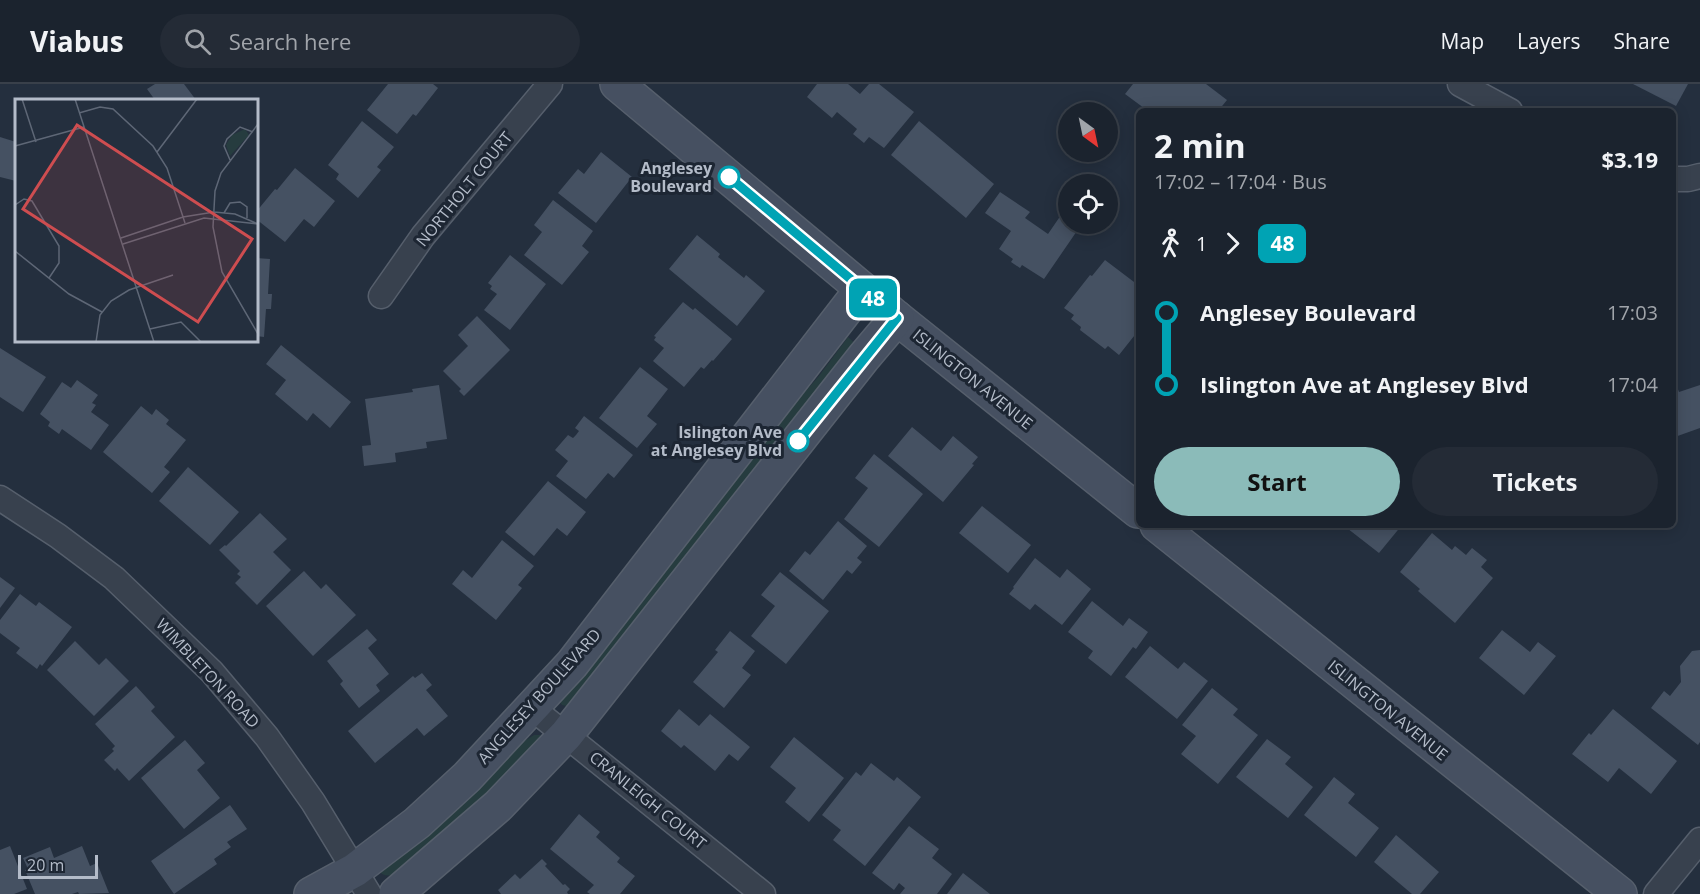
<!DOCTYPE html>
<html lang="en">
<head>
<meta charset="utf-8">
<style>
	:root { --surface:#1b232e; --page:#242b36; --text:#f1f3f6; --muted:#a0a4aa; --line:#39404a; --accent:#8bbbb9 }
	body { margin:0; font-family:"Open Sans",sans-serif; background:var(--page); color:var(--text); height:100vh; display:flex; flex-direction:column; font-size:22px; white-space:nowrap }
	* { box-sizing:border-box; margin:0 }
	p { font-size:20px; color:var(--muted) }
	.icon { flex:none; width:33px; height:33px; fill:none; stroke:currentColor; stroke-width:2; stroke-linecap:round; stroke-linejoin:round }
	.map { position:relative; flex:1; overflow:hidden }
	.sheet { position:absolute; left:1136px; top:24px; width:540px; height:420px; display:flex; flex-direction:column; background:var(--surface); border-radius:9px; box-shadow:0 3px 15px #0003,0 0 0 2px var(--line) }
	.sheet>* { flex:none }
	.badge { padding:0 12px; border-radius:9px; font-size:21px; line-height:39px }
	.needle { width:39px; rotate:147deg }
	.fabs { position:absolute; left:1058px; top:18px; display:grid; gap:12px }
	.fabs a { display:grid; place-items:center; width:60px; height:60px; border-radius:50%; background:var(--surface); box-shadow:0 3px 15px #0003,0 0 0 2px var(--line); font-size:30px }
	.scale { position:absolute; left:18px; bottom:15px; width:80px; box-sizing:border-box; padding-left:6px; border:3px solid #b4bcc9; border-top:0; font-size:16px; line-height:21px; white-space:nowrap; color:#b4bcc9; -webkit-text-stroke:4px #1d2633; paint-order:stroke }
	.map>.badge { position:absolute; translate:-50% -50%; box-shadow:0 0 0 3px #fff }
	.legs { display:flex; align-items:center; gap:9px; height:66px; padding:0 18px; font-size:20px }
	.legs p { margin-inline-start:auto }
	.summary { display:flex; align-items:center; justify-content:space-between; height:102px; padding:0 18px }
	h1 { font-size:33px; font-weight:700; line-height:45px }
	.button { display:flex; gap:12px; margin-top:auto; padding:12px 18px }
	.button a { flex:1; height:69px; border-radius:36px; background:var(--accent); color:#111; font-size:24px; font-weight:700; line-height:69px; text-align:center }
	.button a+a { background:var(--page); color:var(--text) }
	ul { padding:0 18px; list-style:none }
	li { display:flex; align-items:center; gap:21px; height:72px; font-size:22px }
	li i { display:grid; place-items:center; width:9px; height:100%; margin:0 8px; background:currentColor }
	li i::after { content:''; width:15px; height:15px; margin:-8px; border:4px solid; border-radius:50%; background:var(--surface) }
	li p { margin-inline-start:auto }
	li:first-child i { background:linear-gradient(#0000 50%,currentColor 0) }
	li:last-child i { background:linear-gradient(currentColor 50%,#0000 0) }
	header { display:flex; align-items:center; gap:36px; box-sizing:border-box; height:84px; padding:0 30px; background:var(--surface); border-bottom:2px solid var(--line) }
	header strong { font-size:28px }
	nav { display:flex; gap:33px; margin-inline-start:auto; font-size:21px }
	.search { width:420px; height:54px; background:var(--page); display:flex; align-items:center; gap:15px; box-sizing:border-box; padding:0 21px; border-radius:33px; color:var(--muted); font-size:22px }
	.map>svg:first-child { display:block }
	.green { fill:#263c3f }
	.building { fill:#455162 }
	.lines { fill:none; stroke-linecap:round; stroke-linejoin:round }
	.street-casing { stroke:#565f6c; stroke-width:27 }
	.secondary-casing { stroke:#565f6c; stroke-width:36 }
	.street { stroke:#38414e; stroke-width:24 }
	.secondary { stroke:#465061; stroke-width:33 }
	.line-1-casing { stroke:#fff; stroke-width:14 }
	.line-1 { stroke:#00a3b4; stroke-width:9 }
	.stop-1-dot { fill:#fff; stroke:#00a3b4; stroke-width:3 }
	.labels { text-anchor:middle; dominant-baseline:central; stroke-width:6; stroke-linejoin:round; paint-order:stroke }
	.stop-label { font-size:16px; font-weight:bold; fill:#b4bcc9; stroke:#1d2633; text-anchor:end }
	.street-label { font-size:16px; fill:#b4bcc9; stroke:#1d2633 }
	.inset-road { fill:none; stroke:#5e6776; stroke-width:1.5 }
	.view { fill:#ce4d50; fill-opacity:0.15; stroke:#ce4d50; stroke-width:3 }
	.inset-edge { fill:none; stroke:#b4bcc9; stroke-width:3 }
</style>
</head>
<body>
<header>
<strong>Viabus</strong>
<div class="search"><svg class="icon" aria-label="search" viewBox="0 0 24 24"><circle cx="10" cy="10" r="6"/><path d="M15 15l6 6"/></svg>Search here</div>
<nav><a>Map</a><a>Layers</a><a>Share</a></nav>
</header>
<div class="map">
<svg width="1700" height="810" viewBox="0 0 1700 810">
	<rect width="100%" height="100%" fill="#242f3e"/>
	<g class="green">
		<path d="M848 253 859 263 570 623 562 621 559 617 774 343 819 292Z"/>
		<path d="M534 651H540L543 656 410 784C400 788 386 797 379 787L507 668Z"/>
	</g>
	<g class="building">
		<path d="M155 0H184L196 16H155L147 5Z"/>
		<path d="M388 0H433L438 4 416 32 413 30 397 50 367 26Z"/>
		<path d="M817 0H848L860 10 869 0H879L914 28 884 64 869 53 864 59 853 50 857 45 837 28 832 34 807 13Z"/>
		<path d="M1133 0H1206L1227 16 1218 27H1148L1125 10Z"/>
		<path d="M1633 0H1688L1676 22Z"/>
		<path d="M362 37 394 63 377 83 381 86 358 114 336 95 339 90 328 81Z"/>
		<path d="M919 37 994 100 966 134 891 71Z"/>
		<path d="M0 53 16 58V97L0 93Z"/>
		<path d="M601 68 632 93 596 139 558 109 578 85 584 90Z"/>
		<path d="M295 84 335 117 314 143 304 135 285 158 256 135V128L275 105 277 106Z"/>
		<path d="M1000 108 1030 128 1025 134 1048 150 1061 131 1068 136V140H1073L1079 144 1044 195 1022 181 1020 184 1011 178 1013 175 999 165 1011 147 985 129Z"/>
		<path d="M553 116 593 147 582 162 589 168 562 201 524 171 542 148 534 141Z"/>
		<path d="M697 151 720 170 718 173 744 194 746 191 765 207 737 242 669 185Z"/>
		<path d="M510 171 546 200 510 246 484 226 497 210 490 205 492 202 488 199Z"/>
		<path d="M256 174 270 175 268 210H272L271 225H266L264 253 256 252Z"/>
		<path d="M1105 176 1138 201V247L1119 271 1108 262 1105 265 1080 246 1081 243 1071 235 1074 231 1064 224 1090 191 1092 192Z"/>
		<path d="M683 218 693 226 695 224 732 255 713 277 712 276 704 285 701 283 684 303 653 277 664 264 654 256 656 253 654 252Z"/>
		<path d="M477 232 510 266 464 312 459 307 461 305 443 287 468 262 458 251Z"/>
		<path d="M281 261 351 318 330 344 313 329 307 337 275 310 286 296 266 280Z"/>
		<path d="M0 264 46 293 23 328 0 313Z"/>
		<path d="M640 283 668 305 647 332 657 340 637 364 599 334Z"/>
		<path d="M77 296 98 311 92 319 96 321 91 328 109 341 91 366 62 345 59 350 48 342 50 338 40 330 62 298 71 304Z"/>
		<path d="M1676 300 1679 308 1700 301V344L1672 354V301Z"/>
		<path d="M439 301 447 355 426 358 427 364 395 369 396 378 364 382 362 362 371 361 365 315 413 308 412 305Z"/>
		<path d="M141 322 152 331 156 325 169 336 166 340 186 356 164 383 170 388 152 409 103 368Z"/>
		<path d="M584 332 633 371 614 394 608 389 586 415 556 392 568 377 555 366 568 351 573 354 576 351 579 347 575 344Z"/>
		<path d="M912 343 941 367 953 352 978 373 972 380 974 381 943 418 888 372Z"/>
		<path d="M874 370 923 410 879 463 844 435 868 404 855 394Z"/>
		<path d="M188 383 239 428 210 461 159 417Z"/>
		<path d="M548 397 586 428 567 452 557 444 534 472 505 448Z"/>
		<path d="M982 422 1031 461 1008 489 959 449Z"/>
		<path d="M260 429 287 455 273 468 291 486 257 521 235 499 241 493 237 490 240 487 219 466 225 461 226 462Z"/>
		<path d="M838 437 867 462 857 474 862 478 852 490 847 486 823 516 789 487 805 467 810 471Z"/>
		<path d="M1343 441H1402L1379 469Z"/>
		<path d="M1432 449 1452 466 1455 462 1466 471 1472 464 1487 476 1481 483 1493 494 1455 539 1418 507 1420 505 1400 488Z"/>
		<path d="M502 456 534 482 518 501 522 504 496 536 452 500 463 486 472 494Z"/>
		<path d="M1035 474 1060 494 1067 485 1091 505 1062 541 1035 520 1030 526 1009 510 1014 504 1013 503Z"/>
		<path d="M304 487 321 505 326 500 356 531 313 572 266 522Z"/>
		<path d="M780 488 829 527 786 580 751 552 775 522 761 511Z"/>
		<path d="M0 493 15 504 0 524Z"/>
		<path d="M20 510 36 522 39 518 72 543 42 582 40 580 37 585 16 569 20 564 0 549V536Z"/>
		<path d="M1092 517 1123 542 1129 534 1148 548 1136 565 1133 563 1111 592 1088 574 1093 567 1068 548Z"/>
		<path d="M367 545 377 556 368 564 389 590 376 601 380 607 359 624 340 600 343 597 327 577Z"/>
		<path d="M1502 546 1530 568 1538 558 1556 572 1524 611 1479 574Z"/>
		<path d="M730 547 755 567 742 584 751 591 724 624 693 598 718 568 715 566Z"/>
		<path d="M75 557 99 581 106 574 129 597 94 632 47 586Z"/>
		<path d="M1150 562 1178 585 1184 578 1208 597 1177 635 1125 593Z"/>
		<path d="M1700 566V658L1698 661 1651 624 1664 607 1670 612 1681 598 1680 582 1692 567Z"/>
		<path d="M422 589 432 601 426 606 448 632 424 652 417 644 375 679 348 647 413 592 415 594Z"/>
		<path d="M136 602 155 623 151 627 175 653 129 697 117 684 115 687 104 676 114 667 112 665 115 662 95 640Z"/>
		<path d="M1212 604 1238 625 1233 631 1258 651 1218 700 1181 670 1196 652 1182 641Z"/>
		<path d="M679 625 699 642 710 630 750 663 738 677 729 670 715 687 684 661 681 664 661 647Z"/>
		<path d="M1613 625 1677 677 1651 710 1619 684 1608 698 1572 670 1589 649 1591 651Z"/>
		<path d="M794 653 844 694 809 738 785 718 796 704 770 683Z"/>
		<path d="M1267 655 1291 673 1285 680 1313 703 1288 734 1236 693Z"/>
		<path d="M185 656 205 679 197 686 220 714 184 745 141 694Z"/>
		<path d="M871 679 894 697 897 693 921 713 865 782 833 756 841 746 822 731 856 688 861 692Z"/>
		<path d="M1334 693 1355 710 1348 719 1379 744 1356 773 1304 731Z"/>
		<path d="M230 721 247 745 227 758 231 763 214 775 217 780 174 810 151 777Z"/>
		<path d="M579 730 600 748 596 753 620 774 617 778 635 792 620 810H590L587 808 594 801 550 765Z"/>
		<path d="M909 742 939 765 932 774 952 790 937 810H900L905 804 899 799 894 806 872 789Z"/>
		<path d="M1396 751 1439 788 1420 810H1412L1374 778Z"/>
		<path d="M10 762 27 805 14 810H0V766Z"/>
		<path d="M82 762 90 782 97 779 109 809 79 810 78 808 72 810H35L25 786 28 785 23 774 50 763 54 774Z"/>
		<path d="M542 775 547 780 545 782 563 801 565 800 570 805 567 808 568 810H501L498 806 515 790 520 795Z"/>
		<path d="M963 789 990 810H947Z"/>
	</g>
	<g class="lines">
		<g class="street-casing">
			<g id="street">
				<path d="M1460 0 1510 27"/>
				<path d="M1672 95H1688L1700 92"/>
				<path d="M381 212 423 152 550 0"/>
				<path d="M0 414 58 452 114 494 212 588 267 653 313 718 369 810"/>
				<path d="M532 624 763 810"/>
				<path d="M1656 810 1700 756"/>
			</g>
		</g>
		<g class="secondary-casing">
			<g id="secondary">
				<path d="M617 0 897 234 1138 427"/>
				<path d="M1157 441 1620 810"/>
				<path d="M311 810 355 786 417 739 467 693 572 580 862 205"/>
				<path d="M396 810 498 722 566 651 864 273 897 234"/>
			</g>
		</g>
		<use href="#street" class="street"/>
		<use href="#secondary" class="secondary"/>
	</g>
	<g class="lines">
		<g class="line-1-casing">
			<path id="line-1" d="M729 93 897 234 798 357"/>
		</g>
		<use href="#line-1" class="line-1"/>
	</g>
	<g class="stop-1-dot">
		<circle cx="729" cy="93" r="10"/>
		<circle cx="798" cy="357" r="10"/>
	</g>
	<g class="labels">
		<g class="stop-label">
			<text x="712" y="84">Anglesey<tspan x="712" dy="18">Boulevard</tspan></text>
			<text x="782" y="348">Islington Ave<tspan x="782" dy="18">at Anglesey Blvd</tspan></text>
		</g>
		<g class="street-label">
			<text transform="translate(464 105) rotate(-51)">NORTHOLT COURT</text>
			<text transform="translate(973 295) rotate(39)">ISLINGTON AVENUE</text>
			<text transform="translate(208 589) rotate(47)">WIMBLETON ROAD</text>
			<text transform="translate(539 612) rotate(-48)">ANGLESEY BOULEVARD</text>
			<text transform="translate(1388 626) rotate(39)">ISLINGTON AVENUE</text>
			<text transform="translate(648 716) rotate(39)">CRANLEIGH COURT</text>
		</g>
	</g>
	<g transform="translate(15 15)">
		<rect width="243" height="243" fill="#242f3e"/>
		<path d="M230 30 234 36 215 57 211 46 217 36Z" fill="#263c3f"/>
		<path class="inset-road" d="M7 0 21 43M60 0 139 243M64 14 85 8 98 10 138 47 152 69 170 124M243 25 206 74 200 92 198 128 207 173 243 235M0 47 69 28M142 53 182 0M215 61 209 47 212 40 225 28 238 33M0 106 9 100 17 102 44 147V164L34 179M209 114 215 104 225 103 232 108V119M106 139 168 118 199 113 220 115 243 125M108 145 189 119 243 125M0 152 54 195 87 213M135 230 166 223 186 243M81 243 85 216 96 202 114 191 158 176"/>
		<path class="view" d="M62 26 237 140 183 223 8 110Z"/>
		<rect width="243" height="243" class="inset-edge"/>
	</g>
</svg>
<div class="fabs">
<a><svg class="needle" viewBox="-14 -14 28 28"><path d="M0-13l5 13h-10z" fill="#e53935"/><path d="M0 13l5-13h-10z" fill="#a0a4aa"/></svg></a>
<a><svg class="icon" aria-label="locate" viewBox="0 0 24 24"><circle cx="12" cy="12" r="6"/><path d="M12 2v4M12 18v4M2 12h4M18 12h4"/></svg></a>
</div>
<div class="scale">20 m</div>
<b class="badge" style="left:873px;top:214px;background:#00a3b4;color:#fff">48</b>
<section class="sheet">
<div class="summary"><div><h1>2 min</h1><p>17:02 – 17:04 · Bus</p></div><b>$3.19</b></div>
<div class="legs"><svg class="icon" aria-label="walk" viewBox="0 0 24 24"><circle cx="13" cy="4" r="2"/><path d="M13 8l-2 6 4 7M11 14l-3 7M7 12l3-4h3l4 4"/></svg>1<svg class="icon" aria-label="forward" viewBox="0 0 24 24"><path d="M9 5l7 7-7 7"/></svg><b class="badge" style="background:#00a3b4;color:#fff">48</b></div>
<ul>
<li><i style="color:#00a3b4"></i><b>Anglesey Boulevard</b><p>17:03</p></li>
<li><i style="color:#00a3b4"></i><b>Islington Ave at Anglesey Blvd</b><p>17:04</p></li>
</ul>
<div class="button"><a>Start</a><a>Tickets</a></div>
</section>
</div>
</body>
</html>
